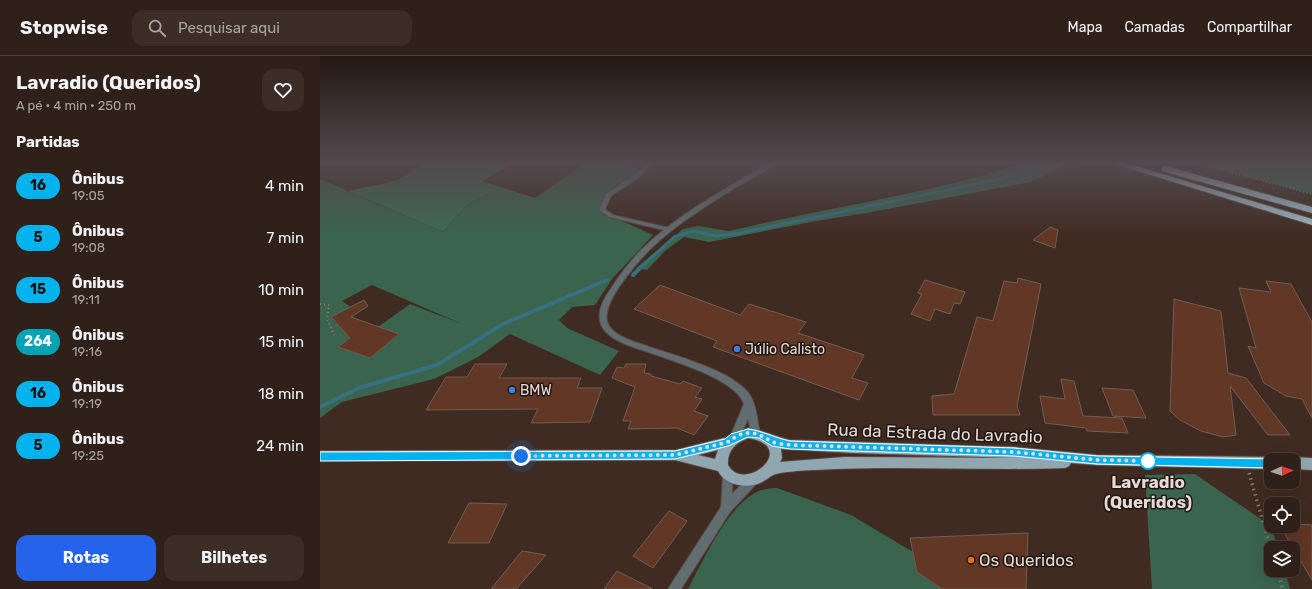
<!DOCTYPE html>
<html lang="pt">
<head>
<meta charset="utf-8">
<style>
	:root { --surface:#30201a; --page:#3c2d27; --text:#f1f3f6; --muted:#a8a3a2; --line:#4b3e39; --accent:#2563eb }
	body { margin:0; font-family:Rubik,sans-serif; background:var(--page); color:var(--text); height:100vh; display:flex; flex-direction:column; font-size:15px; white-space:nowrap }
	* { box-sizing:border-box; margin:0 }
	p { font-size:13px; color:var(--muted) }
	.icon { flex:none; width:22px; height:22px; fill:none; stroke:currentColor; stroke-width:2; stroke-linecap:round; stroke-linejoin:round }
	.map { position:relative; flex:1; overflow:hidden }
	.drawer { display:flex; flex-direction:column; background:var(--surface); width:320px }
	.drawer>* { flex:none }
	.badge { padding:0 8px; border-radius:13px; font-size:14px; line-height:26px }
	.needle { width:26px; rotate:87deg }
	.fabs { position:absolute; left:944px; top:397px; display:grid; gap:8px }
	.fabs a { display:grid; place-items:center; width:36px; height:36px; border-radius:8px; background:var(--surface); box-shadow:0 4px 16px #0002,0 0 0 1px var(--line); font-size:20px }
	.you { position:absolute; width:20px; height:20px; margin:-10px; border:3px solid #fff; border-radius:50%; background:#1a73e8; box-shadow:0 0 0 6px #1a73e833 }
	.map>.badge { position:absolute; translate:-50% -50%; box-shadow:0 0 0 2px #fff }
	h2 { padding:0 16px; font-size:15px; line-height:36px }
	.round { display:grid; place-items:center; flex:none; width:42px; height:42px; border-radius:12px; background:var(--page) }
	.headline { display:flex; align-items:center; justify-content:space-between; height:68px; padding:0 16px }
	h1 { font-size:19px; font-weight:700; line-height:30px }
	.action { display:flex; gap:8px; margin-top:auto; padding:8px 16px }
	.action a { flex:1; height:46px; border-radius:12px; background:var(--accent); color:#fff; font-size:16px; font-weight:700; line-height:46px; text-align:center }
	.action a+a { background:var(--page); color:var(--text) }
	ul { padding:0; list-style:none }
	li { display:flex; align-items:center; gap:12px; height:52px; padding:0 16px }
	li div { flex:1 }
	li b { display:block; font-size:15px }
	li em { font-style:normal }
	li .badge { min-width:44px; font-weight:700; text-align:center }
	header { display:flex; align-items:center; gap:24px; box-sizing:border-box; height:56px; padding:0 20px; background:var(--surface); border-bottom:1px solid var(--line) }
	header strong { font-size:19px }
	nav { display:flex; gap:22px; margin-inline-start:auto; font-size:14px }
	.search { width:280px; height:36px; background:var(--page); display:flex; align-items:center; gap:10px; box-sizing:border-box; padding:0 14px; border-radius:12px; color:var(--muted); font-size:15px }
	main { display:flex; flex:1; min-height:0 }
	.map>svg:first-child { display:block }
	.green { fill:#3a644d; fill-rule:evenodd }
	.forest { fill:#3c6a51 }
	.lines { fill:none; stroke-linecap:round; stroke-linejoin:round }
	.stream-far1 { stroke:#367081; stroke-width:3 }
	.stream { stroke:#367081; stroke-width:4 }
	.building { fill:#613725; stroke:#735c51 }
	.minor-casing { stroke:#5b473e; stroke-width:2 }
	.tertiary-casing { stroke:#5b473e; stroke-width:2 }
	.primary-casing { stroke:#5b473e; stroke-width:2 }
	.motorway-casing { stroke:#5b473e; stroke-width:2 }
	.path-far2 { stroke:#8b7971; stroke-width:2; stroke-dasharray:1 2.5; stroke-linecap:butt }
	.path-far1 { stroke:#8b7971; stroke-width:2.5; stroke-dasharray:1 3; stroke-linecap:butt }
	.path { stroke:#8b7971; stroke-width:3.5; stroke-dasharray:1.5 4; stroke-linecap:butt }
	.minor { fill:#616d71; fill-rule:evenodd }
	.tertiary { fill:#616d71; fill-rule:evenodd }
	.primary { fill:#90a7b1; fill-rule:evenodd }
	.motorway { fill:#a2beca; fill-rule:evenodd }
	.line { fill:#00b3ef; stroke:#fff }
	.walk { stroke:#e7d9d3; stroke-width:4; stroke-dasharray:0 7.2 }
	.shop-dot { fill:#3f7fe0; stroke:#201612; stroke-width:1.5 }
	.stop-dot { fill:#fff; stroke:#00b3ef; stroke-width:2 }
	.food-dot { fill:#e8710a; stroke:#201612; stroke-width:1.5 }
	.labels { text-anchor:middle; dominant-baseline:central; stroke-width:3; stroke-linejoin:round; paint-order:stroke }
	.poi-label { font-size:14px; fill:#e7d9d3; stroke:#201612; text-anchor:start }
	.near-street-label { font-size:17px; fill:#e7d9d3; stroke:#201612 }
	.near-stop-label { font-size:17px; font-weight:bold; fill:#e7d9d3; stroke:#201612 }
	.near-poi-label { font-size:17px; fill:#e7d9d3; stroke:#201612; text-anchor:start }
</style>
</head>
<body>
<header>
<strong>Stopwise</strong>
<div class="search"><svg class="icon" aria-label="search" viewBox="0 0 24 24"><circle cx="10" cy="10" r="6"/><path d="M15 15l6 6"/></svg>Pesquisar aqui</div>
<nav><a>Mapa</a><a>Camadas</a><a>Compartilhar</a></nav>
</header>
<main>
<section class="drawer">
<div class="headline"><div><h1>Lavradio (Queridos)</h1><p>A pé · 4 min · 250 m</p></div><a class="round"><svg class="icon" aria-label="heart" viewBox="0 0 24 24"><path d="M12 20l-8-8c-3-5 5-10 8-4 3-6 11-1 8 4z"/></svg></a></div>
<h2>Partidas</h2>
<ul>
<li><span class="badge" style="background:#00b3ef;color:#111">16</span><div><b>Ônibus</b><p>19:05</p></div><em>4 min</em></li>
<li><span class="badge" style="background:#00b3ef;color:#111">5</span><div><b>Ônibus</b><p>19:08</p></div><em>7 min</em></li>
<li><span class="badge" style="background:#00b3ef;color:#111">15</span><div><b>Ônibus</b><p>19:11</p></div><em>10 min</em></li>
<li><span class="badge" style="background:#00a3b4;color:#fff">264</span><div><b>Ônibus</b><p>19:16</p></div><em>15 min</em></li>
<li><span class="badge" style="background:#00b3ef;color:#111">16</span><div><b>Ônibus</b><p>19:19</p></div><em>18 min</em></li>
<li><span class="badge" style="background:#00b3ef;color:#111">5</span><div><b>Ônibus</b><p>19:25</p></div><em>24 min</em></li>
</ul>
<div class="action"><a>Rotas</a><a>Bilhetes</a></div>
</section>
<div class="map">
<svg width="992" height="533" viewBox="0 0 992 533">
	<rect width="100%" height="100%" fill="#402b22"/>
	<g class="green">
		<path d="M267 106H289L325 114 288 139 282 153 291 160 333 179 292 223 275 249 252 251 239 264 247 272 299 295 280 319 190 278 158 301 114 323 22 346 0 362V123L123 176 146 150 181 131 215 142ZM52 229 142 268 90 248 58 271 78 279 50 302 19 291 34 279 11 261 31 251 22 245Z"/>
		<path d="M707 106H751L761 109H745L711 126 546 157 496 165 389 186 364 181 346 194 327 214 316 212 363 173 378 170 409 175C508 151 610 138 707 106Z"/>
		<path d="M875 418 951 470 958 492H951V514H965L970 533H832L825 419Z"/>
		<path d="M457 432 531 459 593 496 597 516 622 533H368C383 505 409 446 441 434 446 433 452 432 457 432Z"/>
	</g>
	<g class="forest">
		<path d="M108 106H195L162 125 181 131 146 150 123 176 28 135 75 125Z"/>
		<path d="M892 106H992V138L895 112Z"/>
	</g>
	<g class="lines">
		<path class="stream-far1" d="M319 213 354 181 374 175 396 180 420 177 680 123 726 106"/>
		<g class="stream">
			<path d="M313 219 320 212"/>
			<path d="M0 351 39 332 117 309 183 268 287 224"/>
		</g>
	</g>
	<g class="building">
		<path d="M730 171 738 174 735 192 713 184Z"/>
		<path d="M698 222 721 228 697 350 700 359H613L612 340 634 338 657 261 673 265 684 225 697 227Z"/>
		<path d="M605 224 645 236 640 248 634 247 630 258 615 253 610 265 591 258 602 238 598 237Z"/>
		<path d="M946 225 971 228 992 266V362L982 343 966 340 944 327 928 290 936 292 919 232 951 236Z"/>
		<path d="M340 229 420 259 429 248 486 266 478 277 544 299 532 322 548 327 539 344 393 291 397 285 314 253Z"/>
		<path d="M854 243 901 255 908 317 926 322 970 379H948L910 330 916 379 903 381 881 375 860 364 850 355Z"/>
		<path d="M44 244 48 250 31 261 79 278 50 302 18 291 30 282 11 261Z"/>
		<path d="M155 308H187L179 322H261L257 332H282L270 366 211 367 218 353 106 354 126 321H147Z"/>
		<path d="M306 308H326L324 317 331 318V320L360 328 363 325 382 332 375 341 382 343 374 355 388 360 374 379 357 372 308 373 311 365H303L315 331 292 322 297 311 304 312Z"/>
		<path d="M741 323 754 325 763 360 802 362 808 377 767 375 766 372 725 367 720 340 745 343Z"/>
		<path d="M782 332 813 334 826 362 793 360Z"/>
		<path d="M149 447 187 448 169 487H128Z"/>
		<path d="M349 455 367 465 333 512 313 500Z"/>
		<path d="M973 468 992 469V524L960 470H973Z"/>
		<path d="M708 477 706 533H622L597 516 590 482Z"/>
		<path d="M202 495 226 499 196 533H171Z"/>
		<path d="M297 515 333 533H284Z"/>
	</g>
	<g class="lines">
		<g class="minor-casing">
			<path id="minor" d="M327 106H333L318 122 291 140 285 153 293 159 350 172V174L348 175 289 161 279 154 286 138 314 119Z"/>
		</g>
		<g class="tertiary-casing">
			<g id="tertiary">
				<path d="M450 106H457C446 116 431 123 418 130 391 147 363 164 339 185 323 199 311 214 299 231 293 240 283 256 288 268 294 280 312 285 324 289 352 299 413 314 430 339 437 350 437 365 440 377L438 380 435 381 432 380 428 363 418 384 415 385 412 384 410 381 424 348C416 322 346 303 322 294 309 290 294 285 285 275 273 261 283 243 292 231 301 217 311 204 322 193 359 157 406 133 450 106Z"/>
				<path d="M408 413 412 415 413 418 412 438 429 421 433 419 437 421 438 424 437 427 410 456 361 533H348L401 451 403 418 404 415Z"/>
			</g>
		</g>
		<g class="primary-casing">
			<g id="primary">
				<path d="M428 372C443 374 455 381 470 384L694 391 777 399 951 401 956 404H951V413L777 409 751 407 749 410 745 412C662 415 578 409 495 414 488 414 458 416 453 419 449 421 445 425 440 427 426 433 405 429 398 415L355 404 0 405V395L356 394 408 381ZM428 382C480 390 425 439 408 409 407 395 415 387 428 382ZM461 393 534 397 700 402 524 401 460 406 462 402ZM398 394 395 403 378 399Z"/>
				<path d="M973 401 992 402V414L973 413V404H968Z"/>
			</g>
		</g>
		<g class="motorway-casing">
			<g id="motorway">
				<path d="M789 106H802L992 163V169Z"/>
				<path d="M845 110 992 151V157L842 115V111Z"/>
			</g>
		</g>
		<g class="path-far2">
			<path d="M872 106 895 112"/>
			<path d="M892 106 895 112 992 138"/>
			<path d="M106 107 108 106"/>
		</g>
		<path class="path-far1" d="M0 248 9 249 7 262 14 279"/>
		<g class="path">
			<path d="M929 417 951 494"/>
			<path d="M957 514 963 533"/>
		</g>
		<use href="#minor" class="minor"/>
		<use href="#tertiary" class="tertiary"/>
		<use href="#primary" class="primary"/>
		<use href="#motorway" class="motorway"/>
	</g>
	<linearGradient id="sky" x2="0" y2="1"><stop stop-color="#231813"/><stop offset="0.59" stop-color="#534a4f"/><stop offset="1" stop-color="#534a4f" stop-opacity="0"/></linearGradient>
	<rect width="992" height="181" fill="url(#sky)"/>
	<path class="line" d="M428 373C443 375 455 382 470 385L694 392 777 400 951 403 956 407 951 412 777 408 694 400 470 393 452 390 439 382 428 381 408 390 355 403 0 405V396L355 395 405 383 411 378Z"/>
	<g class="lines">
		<path class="walk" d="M201 400 355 399 408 386C425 373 434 375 451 385 456 388 464 388 470 389L694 396 777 404 828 405"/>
	</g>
	<g class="shop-dot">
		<circle cx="417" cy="293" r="4"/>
		<circle cx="192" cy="334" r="4"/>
	</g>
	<circle class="stop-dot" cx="828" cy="405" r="8"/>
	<circle class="food-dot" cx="651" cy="504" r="4"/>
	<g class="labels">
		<g class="poi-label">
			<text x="425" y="293">Júlio Calisto</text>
			<text x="200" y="334">BMW</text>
		</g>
		<g class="near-street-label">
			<text transform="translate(615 377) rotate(2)">Rua da Estrada do Lavradio</text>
		</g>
		<g class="near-stop-label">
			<text x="828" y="426">Lavradio<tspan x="828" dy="20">(Queridos)</tspan></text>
		</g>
		<g class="near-poi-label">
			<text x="659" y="504">Os Queridos</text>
		</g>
	</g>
</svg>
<div class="fabs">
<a><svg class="needle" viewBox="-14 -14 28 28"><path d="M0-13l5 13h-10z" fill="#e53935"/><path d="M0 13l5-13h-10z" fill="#a8a3a2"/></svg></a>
<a><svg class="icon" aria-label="locate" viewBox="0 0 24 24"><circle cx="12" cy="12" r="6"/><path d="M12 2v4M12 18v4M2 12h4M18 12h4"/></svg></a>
<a><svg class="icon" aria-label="layers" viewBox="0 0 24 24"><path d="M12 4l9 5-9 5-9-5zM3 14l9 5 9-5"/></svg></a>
</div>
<div class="you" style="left:201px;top:400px"></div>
</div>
</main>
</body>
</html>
